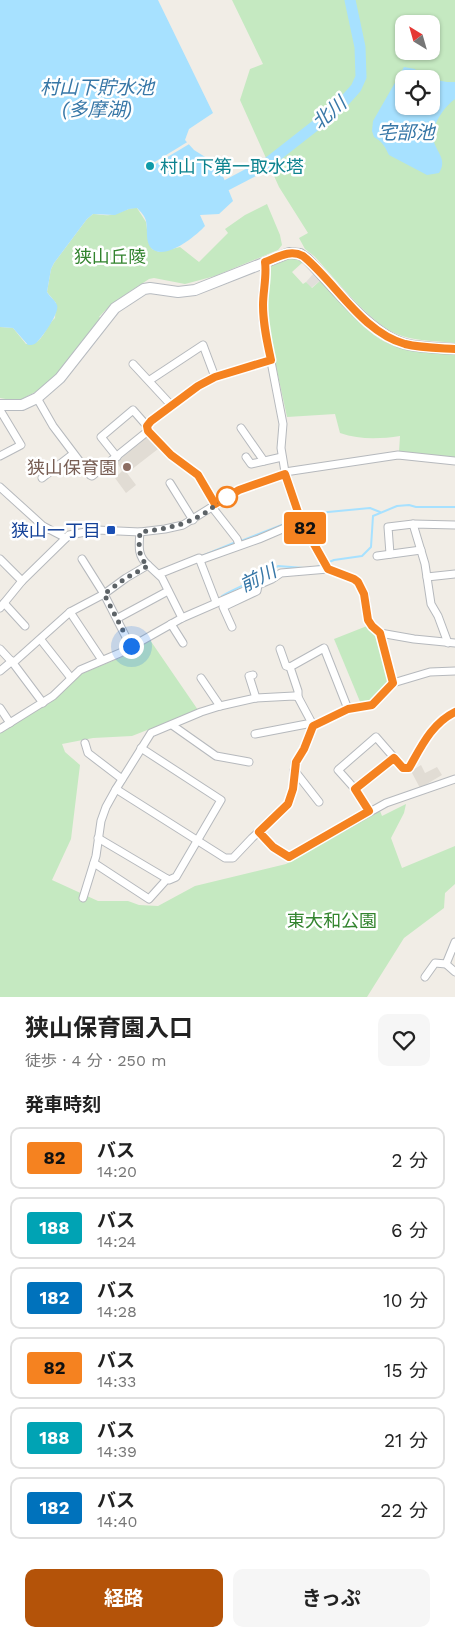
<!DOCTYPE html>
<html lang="ja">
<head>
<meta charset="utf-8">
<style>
	:root { --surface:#fff; --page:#f6f6f6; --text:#222; --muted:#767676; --line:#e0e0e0; --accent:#b45309 }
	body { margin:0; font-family:"Work Sans","Noto Sans JP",sans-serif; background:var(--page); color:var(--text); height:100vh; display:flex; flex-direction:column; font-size:19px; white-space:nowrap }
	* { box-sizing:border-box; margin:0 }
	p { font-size:16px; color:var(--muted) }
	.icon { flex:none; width:28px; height:28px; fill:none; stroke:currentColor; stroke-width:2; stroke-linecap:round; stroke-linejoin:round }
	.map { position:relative; height:997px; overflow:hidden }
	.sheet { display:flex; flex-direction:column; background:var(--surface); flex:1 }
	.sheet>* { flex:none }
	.badge { padding:0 10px; border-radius:4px; font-size:18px; line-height:32px }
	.needle { width:32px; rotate:323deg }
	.fabs { position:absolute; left:395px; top:15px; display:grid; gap:10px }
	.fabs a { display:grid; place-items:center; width:45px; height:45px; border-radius:10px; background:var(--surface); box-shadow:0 1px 4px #0004; font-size:25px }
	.you { position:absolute; width:25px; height:25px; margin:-12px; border:4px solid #fff; border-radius:50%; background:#1a73e8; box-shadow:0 0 0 8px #1a73e833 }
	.map>.badge { position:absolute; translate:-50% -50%; box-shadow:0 0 0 2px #fff }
	h2 { padding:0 25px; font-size:19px; line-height:45px }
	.round { display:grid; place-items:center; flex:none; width:52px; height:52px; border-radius:10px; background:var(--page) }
	.head { display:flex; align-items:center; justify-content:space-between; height:85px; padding:0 25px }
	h1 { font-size:24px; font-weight:700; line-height:38px }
	.cta { display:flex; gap:10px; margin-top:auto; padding:10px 25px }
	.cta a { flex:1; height:58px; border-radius:10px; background:var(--accent); color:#fff; font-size:20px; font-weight:700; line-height:58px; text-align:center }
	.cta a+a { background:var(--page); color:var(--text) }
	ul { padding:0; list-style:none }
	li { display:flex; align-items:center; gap:15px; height:62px; margin:0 10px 8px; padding:0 15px; border:2px solid var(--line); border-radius:10px }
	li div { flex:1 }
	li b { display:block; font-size:19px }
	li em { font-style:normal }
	li .badge { min-width:55px; font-weight:700; text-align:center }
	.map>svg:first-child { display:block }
	.industrial { fill:#e1dfda }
	.education { fill:#e1dcd4 }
	.green { fill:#c5e9c1; fill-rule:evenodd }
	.water { fill:#a7e1ff }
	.pier { fill:#f1ede6 }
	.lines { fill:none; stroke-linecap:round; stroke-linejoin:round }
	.stream { stroke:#a7e1ff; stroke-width:2 }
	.river { stroke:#a7e1ff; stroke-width:11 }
	.street-casing { stroke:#b6b9bd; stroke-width:9 }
	.secondary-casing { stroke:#b7bbc0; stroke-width:12 }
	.street { stroke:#fff; stroke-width:7 }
	.secondary { stroke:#fff; stroke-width:10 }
	.line-casing { stroke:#fff; stroke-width:11 }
	.line { stroke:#f58220; stroke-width:8 }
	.walk { stroke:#5d6367; stroke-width:5; stroke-dasharray:0 9 }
	.culture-dot { fill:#0f9aa8; stroke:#fff; stroke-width:2 }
	.education-dot { fill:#8d6e63; stroke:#fff; stroke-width:2 }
	.stop-dot { fill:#fff; stroke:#f58220; stroke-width:2.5 }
	.transit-dot { fill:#1a4fb4; stroke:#fff; stroke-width:2 }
	.labels { text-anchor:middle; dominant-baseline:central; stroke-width:5; stroke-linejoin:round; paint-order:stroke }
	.culture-label { font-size:18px; fill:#0d838f; stroke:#fff; text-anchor:start }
	.park-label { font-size:18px; fill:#33842f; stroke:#fff }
	.education-label { font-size:18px; fill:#785e54; stroke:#fff; text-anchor:end }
	.transit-label { font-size:18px; fill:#164399; stroke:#fff; text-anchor:end }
	.water-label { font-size:19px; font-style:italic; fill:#3777a7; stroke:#fff }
</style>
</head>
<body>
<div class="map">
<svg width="455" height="997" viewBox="0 0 455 997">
	<rect width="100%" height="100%" fill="#f1ede6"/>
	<path class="industrial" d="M314 273 321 280 311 288 306 282Z"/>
	<g class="education">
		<path d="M146 438H150L158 449 127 473 136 485 126 493 115 478 122 471 117 462Z"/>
		<path d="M421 765 425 773 437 767 442 775 420 788 411 771Z"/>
	</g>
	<g class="green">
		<path d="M232 0H455V343C437 341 419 341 402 336 372 327 336 279 314 256L305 249 299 238 308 233 279 187 240 100 250 69 263 64ZM404 24H431V51H404ZM404 79H431V106H404Z"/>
		<path d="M267 204 280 235 282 245 278 250 215 276 185 284 154 278 149 279C131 291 113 301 99 317L101 318 60 371 39 390 22 399 11 400 0 398V327L13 328 26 344C43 346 44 328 55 318L56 303 47 292 51 269 54 263 87 219 93 214C99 214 104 216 110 215 119 214 128 207 137 208L146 222 149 243 152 249 159 252 180 247 199 262 228 233 225 229 245 215Z"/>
		<path d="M292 258 303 262 292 272 303 284 306 282 312 288 321 280C344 304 369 342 404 349 421 352 438 352 455 354V458L399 452 400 436C380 439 360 440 340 433L335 414 287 417 266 320V294L271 266Z"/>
		<path d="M367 626 375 635 389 683 370 702 361 704 334 639Z"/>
		<path d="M150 640 198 710 132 736 93 738 62 744 65 752 80 765 71 839 52 880 98 901H128L139 905 158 906 195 886 286 864 372 814 380 811 382 816 406 804 404 813 391 838 402 868 455 846V884L445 893 444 908 404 938 367 997H0V732L54 700 81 674 122 657Z"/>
	</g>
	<g class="water">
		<path d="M0 0H158L213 113 189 129 185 140 194 150 210 160 216 169 222 174 233 201 219 214 200 215 205 226C196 236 164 262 151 248 145 241 148 230 146 221 145 216 141 212 137 208L129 209 115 215 93 214 87 219 54 263 51 269 47 292C50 297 55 300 57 305 60 312 42 338 36 343 33 345 32 345 28 345L13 328 0 327Z"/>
		<path d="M404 67 415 69 419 74 429 79H404V106H431V79L447 82H455V99C445 106 433 123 433 136 433 150 449 158 439 173L427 175 389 155C385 147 383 142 374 137L372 131 373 121Z"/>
	</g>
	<path class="pier" d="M189 141 191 143 154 165 153 163Z"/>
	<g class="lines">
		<g class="stream">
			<path d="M301 517 328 512 370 508 380 512"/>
			<path d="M241 541 297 519"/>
			<path d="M202 556 236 542"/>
			<path d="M317 567 334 560 362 556 371 547 373 516 397 506 409 505 416 507H455"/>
			<path d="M222 596C240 585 261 580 278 566L304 568"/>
		</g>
		<path class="river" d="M227 185 265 165 339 107 356 88 361 77 360 47 350 0"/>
		<g class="street-casing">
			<g id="street">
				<path d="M265 262 266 269 263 293V320L283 424 281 448 285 472 301 521 328 569"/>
				<path d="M133 364 171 405"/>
				<path d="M150 380 203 345 215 377"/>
				<path d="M37 398 53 426 90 475 92 476 148 431"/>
				<path d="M0 410 21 445 0 456"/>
				<path d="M241 428 264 461"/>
				<path d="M117 457 101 437 133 410 147 426"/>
				<path d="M246 457 251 464 282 457"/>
				<path d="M285 472 398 455 455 461"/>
				<path d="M42 478 73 454"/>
				<path d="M170 483 193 520"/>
				<path d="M0 487 43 526 66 538"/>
				<path d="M215 504 198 475 171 455 148 431V423L198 385 215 377 271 360"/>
				<path d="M212 507 237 539 239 545"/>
				<path d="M413 524 425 564 431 604 438 616 448 643"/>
				<path d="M140 532C139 545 137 556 148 565"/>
				<path d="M390 554 388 527 413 524 455 525"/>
				<path d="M377 556 421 550"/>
				<path d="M0 559 22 581"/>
				<path d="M82 559 104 594 131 647"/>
				<path d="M200 560 259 539 301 521"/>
				<path d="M159 574 199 558 216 602"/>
				<path d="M427 577 455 574"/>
				<path d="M4 603 25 626"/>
				<path d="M0 608 22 581 69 535 97 530 140 532 165 529 183 525 239 490 285 474"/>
				<path d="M70 612 102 660"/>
				<path d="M118 618 168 591"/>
				<path d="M171 624 183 643"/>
				<path d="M232 627 223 607 257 591 258 585"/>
				<path d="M380 633 414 639 455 643"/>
				<path d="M41 640 71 678"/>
				<path d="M0 649 13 663 43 703"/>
				<path d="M280 649 286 666 290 667"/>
				<path d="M13 663 70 612 104 594 126 578 148 565 162 578 182 618"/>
				<path d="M0 671 12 661"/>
				<path d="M253 675 249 676 256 698"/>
				<path d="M201 678 220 706"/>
				<path d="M298 697V691L290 667 324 648 348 709"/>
				<path d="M0 708 10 723"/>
				<path d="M172 725 216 756 249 762"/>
				<path d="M0 729 53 696 80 670 120 653 182 618 272 579 281 573 328 569 354 579 358 582 365 594 368 620 372 625 380 633 393 683 430 672 455 671"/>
				<path d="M255 734 312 723"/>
				<path d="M85 743 88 753 122 779"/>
				<path d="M294 770 319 802"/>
				<path d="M116 789 225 858H233L252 838 288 805 293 789 295 762 304 749 313 725 348 709 372 705 393 683"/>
				<path d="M355 789 394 757"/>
				<path d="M369 811 355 789 338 770 376 737 403 768H409C421 747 432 723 455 712"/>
				<path d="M259 832 273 847 289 857 386 803 455 779"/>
				<path d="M98 838 169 880 176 877 221 800 141 748"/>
				<path d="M94 863 149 899 167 879"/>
				<path d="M83 898 96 856 101 821 106 807 116 789 151 733 201 712 220 706 256 698 294 696 298 697 313 725"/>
				<path d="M446 964 455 942"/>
				<path d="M425 977 435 963 446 964 455 972"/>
			</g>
		</g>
		<g class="secondary-casing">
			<path id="secondary" d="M0 405H22L37 398 60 378 115 308 144 289 150 288 178 292 195 290 289 253 300 254 307 259C333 285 369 334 405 344 421 348 439 348 455 349"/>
		</g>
		<use href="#street" class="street"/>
		<use href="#secondary" class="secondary"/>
	</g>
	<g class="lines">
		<g class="line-casing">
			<path id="line" d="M455 349C439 348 421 348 405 344 362 332 336 283 303 256 290 249 278 257 265 262 267 276 263 291 263 305 263 324 267 342 271 360L215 377 198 386 151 421 147 426 148 431 171 455 198 475 215 504 239 490 285 474 301 521 328 569 354 579 358 582 364 594 368 620 372 626 380 633 393 683 372 705 348 709 313 726 304 749 296 762 293 789 288 804 259 832 273 847 289 857 369 811 355 789 394 758 403 768H409C421 747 432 723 455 712"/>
		</g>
		<use href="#line" class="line"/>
		<path class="walk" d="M131 646 104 594 126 578 148 566C137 556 139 545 140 532 164 529 184 526 205 513 213 508 220 500 227 497"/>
	</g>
	<circle class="culture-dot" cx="150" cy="166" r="5"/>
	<circle class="education-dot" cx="127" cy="467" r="5"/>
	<circle class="stop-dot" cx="227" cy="497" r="10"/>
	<rect class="transit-dot" x="106" y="525" width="10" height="10" rx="2.5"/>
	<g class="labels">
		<g class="culture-label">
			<text x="160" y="166">村山下第一取水塔</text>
		</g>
		<g class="park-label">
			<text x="110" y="256">狭山丘陵</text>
			<text x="332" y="920">東大和公園</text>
		</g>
		<g class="education-label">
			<text x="117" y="467">狭山保育園</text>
		</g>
		<g class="transit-label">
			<text x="101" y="530">狭山一丁目</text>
		</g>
		<g class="water-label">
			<text x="97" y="87">村山下貯水池<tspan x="97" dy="22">(多摩湖)</tspan></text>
			<text transform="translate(329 113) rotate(-41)">北川</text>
			<text x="406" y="132">宅部池</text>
			<text transform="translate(258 578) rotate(-26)">前川</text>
		</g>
	</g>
</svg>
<div class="fabs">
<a><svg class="needle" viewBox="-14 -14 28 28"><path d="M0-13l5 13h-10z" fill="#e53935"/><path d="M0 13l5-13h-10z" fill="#767676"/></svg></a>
<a><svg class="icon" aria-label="locate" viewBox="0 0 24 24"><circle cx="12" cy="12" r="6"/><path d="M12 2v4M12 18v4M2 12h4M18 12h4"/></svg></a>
</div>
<div class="you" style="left:131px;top:646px"></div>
<b class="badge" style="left:305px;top:528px;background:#f58220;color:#111">82</b>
</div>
<section class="sheet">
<div class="head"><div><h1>狭山保育園入口</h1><p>徒歩 · 4 分 · 250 m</p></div><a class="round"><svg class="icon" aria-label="heart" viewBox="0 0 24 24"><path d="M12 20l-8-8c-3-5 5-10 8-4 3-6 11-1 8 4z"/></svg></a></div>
<h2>発車時刻</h2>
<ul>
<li><span class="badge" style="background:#f58220;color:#111">82</span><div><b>バス</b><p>14:20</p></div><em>2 分</em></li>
<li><span class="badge" style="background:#00a3b4;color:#fff">188</span><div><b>バス</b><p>14:24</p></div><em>6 分</em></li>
<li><span class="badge" style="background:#0072bc;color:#fff">182</span><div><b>バス</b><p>14:28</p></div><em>10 分</em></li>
<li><span class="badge" style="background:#f58220;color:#111">82</span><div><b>バス</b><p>14:33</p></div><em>15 分</em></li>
<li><span class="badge" style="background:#00a3b4;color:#fff">188</span><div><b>バス</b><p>14:39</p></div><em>21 分</em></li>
<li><span class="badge" style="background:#0072bc;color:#fff">182</span><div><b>バス</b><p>14:40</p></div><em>22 分</em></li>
</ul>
<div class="cta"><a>経路</a><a>きっぷ</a></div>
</section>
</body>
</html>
